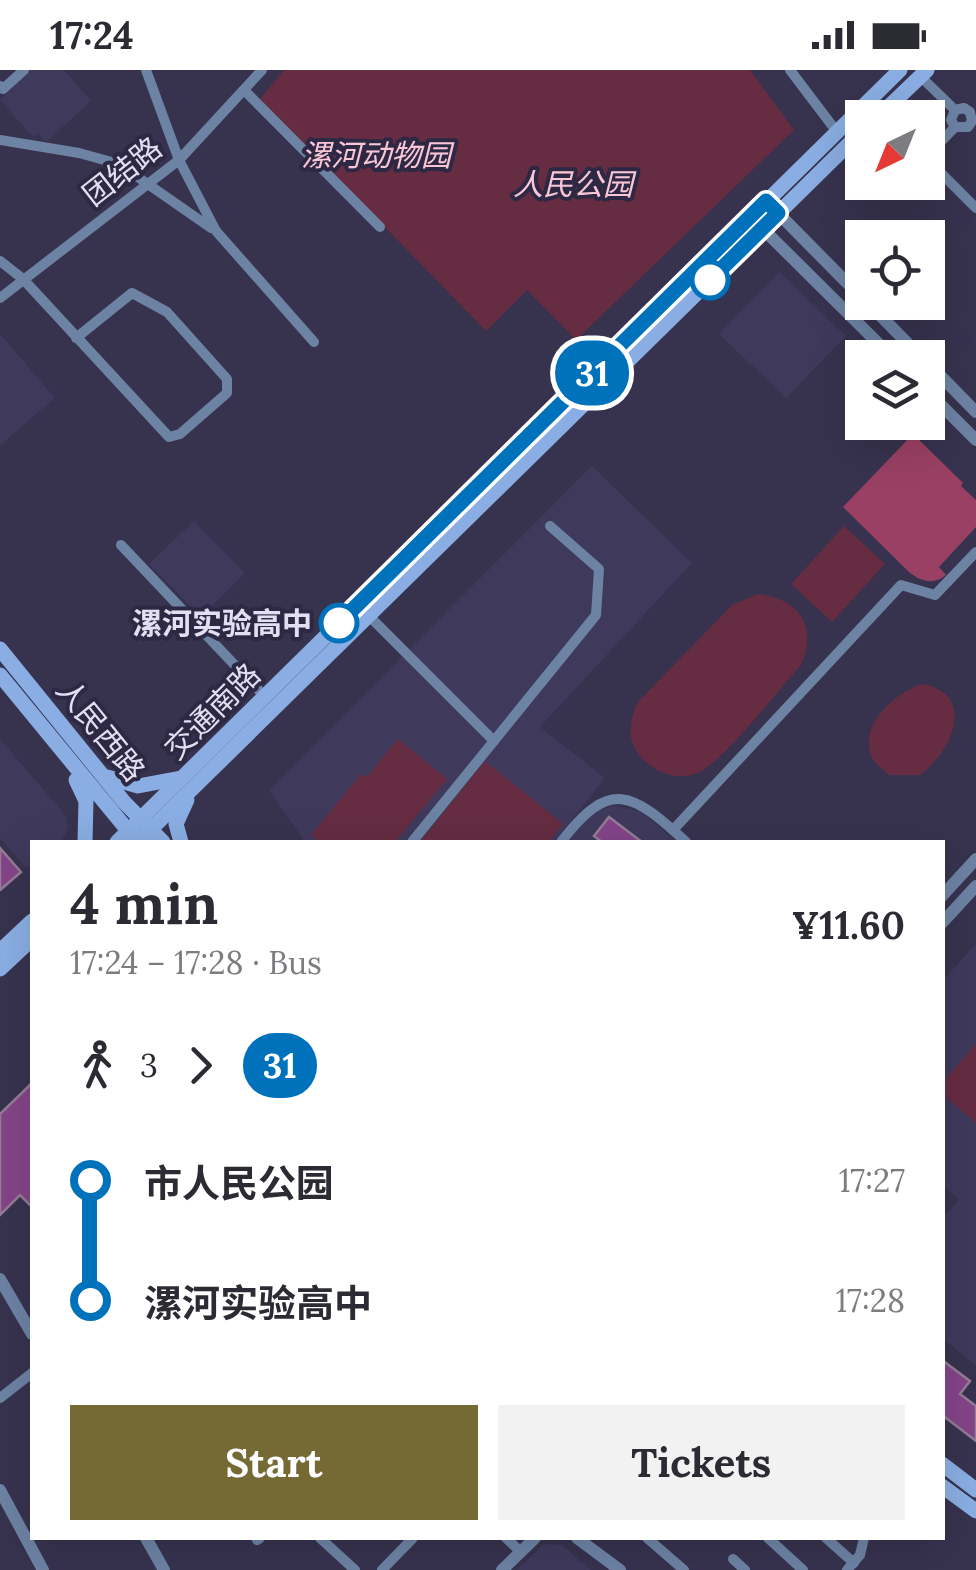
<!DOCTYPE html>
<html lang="en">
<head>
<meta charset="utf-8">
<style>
	:root { --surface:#fff; --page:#f2f2f3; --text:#2b2b33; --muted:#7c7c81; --accent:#766a34 }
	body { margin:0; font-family:Lora,"Noto Sans SC",serif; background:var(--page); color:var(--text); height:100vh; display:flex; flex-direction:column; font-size:38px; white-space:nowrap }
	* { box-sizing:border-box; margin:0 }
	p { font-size:32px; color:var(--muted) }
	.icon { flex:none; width:55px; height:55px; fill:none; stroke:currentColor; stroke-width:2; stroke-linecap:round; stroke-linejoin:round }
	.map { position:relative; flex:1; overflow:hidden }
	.sheet { position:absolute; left:30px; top:770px; width:915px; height:700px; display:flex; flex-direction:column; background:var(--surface); border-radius:0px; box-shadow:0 10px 40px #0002 }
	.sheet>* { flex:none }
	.badge { padding:0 20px; border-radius:32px; font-size:35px; line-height:65px }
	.needle { width:65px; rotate:223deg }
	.fabs { position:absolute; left:845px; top:30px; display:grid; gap:20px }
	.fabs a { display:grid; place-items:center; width:100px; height:100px; border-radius:0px; background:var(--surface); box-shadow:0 10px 40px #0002; font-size:50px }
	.map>.badge { position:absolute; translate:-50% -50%; box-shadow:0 0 0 5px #fff }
	.legs { display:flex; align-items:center; gap:15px; height:110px; padding:0 40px; font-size:32px }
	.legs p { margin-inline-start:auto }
	.head { display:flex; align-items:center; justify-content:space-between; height:170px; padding:0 40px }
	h1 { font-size:55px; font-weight:700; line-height:75px }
	.action { display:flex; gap:20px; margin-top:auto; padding:20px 40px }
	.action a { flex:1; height:115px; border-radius:0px; background:var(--accent); color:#fff; font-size:40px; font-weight:700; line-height:115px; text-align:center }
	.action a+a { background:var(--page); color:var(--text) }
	ul { padding:0 40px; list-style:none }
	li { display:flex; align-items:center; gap:35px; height:120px; font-size:38px }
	li i { display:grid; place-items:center; width:15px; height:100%; margin:0 12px; background:currentColor }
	li i::after { content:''; width:25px; height:25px; margin:-12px; border:8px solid; border-radius:50%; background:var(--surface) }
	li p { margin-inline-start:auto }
	li:first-child i { background:linear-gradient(#0000 50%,currentColor 0) }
	li:last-child i { background:linear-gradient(currentColor 50%,#0000 0) }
	.status { display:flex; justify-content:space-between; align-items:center; height:70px; padding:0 50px; background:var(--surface); direction:ltr }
	.status svg { height:28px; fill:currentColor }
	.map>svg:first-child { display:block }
	.built { fill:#3f395c }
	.green { fill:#652c42 }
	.forest { fill:#9a4064 }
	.building { fill:#834488; stroke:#947b95; stroke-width:2.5 }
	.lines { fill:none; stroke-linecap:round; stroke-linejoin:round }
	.minor { stroke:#6d83a4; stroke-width:10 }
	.tertiary { stroke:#6d83a4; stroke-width:12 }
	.secondary { stroke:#8aaee3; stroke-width:15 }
	.line-1-casing { stroke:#fff; stroke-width:22 }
	.line-1 { stroke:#0072bc; stroke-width:15 }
	.stop-1-dot { fill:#fff; stroke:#0072bc; stroke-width:5 }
	.labels { text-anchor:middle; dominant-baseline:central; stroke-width:8; stroke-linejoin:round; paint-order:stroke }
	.park-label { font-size:30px; font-style:italic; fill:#fac6d6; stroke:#2d2843 }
	.street-label { font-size:30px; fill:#e1dff1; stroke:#2d2843 }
	.stop-label { font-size:30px; font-weight:bold; fill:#e1dff1; stroke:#2d2843; text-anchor:end }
</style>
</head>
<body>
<div class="status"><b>17:24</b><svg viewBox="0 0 49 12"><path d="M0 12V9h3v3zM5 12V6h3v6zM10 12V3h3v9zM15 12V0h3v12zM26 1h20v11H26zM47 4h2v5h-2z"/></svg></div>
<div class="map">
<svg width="976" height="1500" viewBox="0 0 976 1500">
	<rect width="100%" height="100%" fill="#37324e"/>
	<g class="built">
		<path d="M29 0H64L91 31 46 72 38 63 33 67 0 30Z"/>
		<path d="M779 202 846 266 786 328 719 264Z"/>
		<path d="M0 264 55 328 0 375Z"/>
		<path d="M592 396 692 493 540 657 605 708 554 772H305L269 720Z"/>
		<path d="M194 451 245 503 201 547 149 494Z"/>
		<path d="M0 669 66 746 68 759 62 770 32 772V793L26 798 0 768Z"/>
		<path d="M612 736 640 741 677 772H565L586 745Z"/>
		<path d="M976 874V1295L943 1269V1148L959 1129 943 1116 942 911Z"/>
		<path d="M544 1474 562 1475 591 1500H517Z"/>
	</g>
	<g class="green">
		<path d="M284 0H750L794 60 576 270 527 220 486 261 260 29Z"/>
		<path d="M844 456 885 494 832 552 791 514Z"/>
		<path d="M759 524C800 529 818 557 801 595 776 623 734 678 706 698 683 715 653 704 638 683 626 668 630 649 638 632L733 534Z"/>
		<path d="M922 614C976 623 954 680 920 705H889C884 700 875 694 872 688 857 657 895 622 922 614Z"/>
		<path d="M398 669 447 709 395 772H320L311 765 361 704 367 707Z"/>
		<path d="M485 691 563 754 549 772H420Z"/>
		<path d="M976 974V1053L943 1025 942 1013Z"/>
	</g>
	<path class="forest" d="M913 364 963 413 961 416 976 430V457L939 497 946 505C934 515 921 512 909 502L843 437Z"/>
	<g class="building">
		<path d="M609 747 642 772H602L594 766Z"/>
		<path d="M0 778 21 802 0 820Z"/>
		<path d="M32 1013V1137L20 1125 0 1145V1044Z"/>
		<path d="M942 1290 970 1311 960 1324 976 1336V1371L942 1345Z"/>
	</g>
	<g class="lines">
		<g class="minor">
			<path d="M146 0 179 90 216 161 314 272"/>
			<path d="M790 0 837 62"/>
			<path d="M920 6 955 40 964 38 970 42 972 51 968 57H955L951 50 955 40"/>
			<path d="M0 16 3 19 24 0"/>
			<path d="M244 20 380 157"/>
			<path d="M0 70 79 83 119 94 211 158"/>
			<path d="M928 85 955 57"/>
			<path d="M928 90 976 138"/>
			<path d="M0 191 23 209 169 367 180 364 227 323V309L167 242 132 223 76 268"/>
			<path d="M0 228 179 90 262 0"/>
			<path d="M121 475 265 627"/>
			<path d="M370 547 494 671"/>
			<path d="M673 760 901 515 935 525 976 482"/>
			<path d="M412 772 596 545 599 499 550 456"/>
			<path d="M561 772C610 708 632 722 686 772"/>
			<path d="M0 1328 32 1303"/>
			<path d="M320 1468 355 1500"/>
			<path d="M506 1468 521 1482"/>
			<path d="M647 1468 684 1500"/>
			<path d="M768 1468 803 1500"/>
			<path d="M826 1468 854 1493"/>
			<path d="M257 1470 260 1468"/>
			<path d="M733 1489 745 1500"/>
			<path d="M382 1500 413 1468"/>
			<path d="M847 1500 860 1485 864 1468"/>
		</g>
		<g class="tertiary">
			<path d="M766 131 762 158 893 288"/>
			<path d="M772 137 862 228"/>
			<path d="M867 232 922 288"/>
			<path d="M928 293 976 342"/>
			<path d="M928 322 976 370"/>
			<path d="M942 826 976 789"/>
			<path d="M942 853 976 816"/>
			<path d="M0 1209 32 1264"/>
			<path d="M0 1420 43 1500"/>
			<path d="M146 1468 164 1500"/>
			<path d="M577 1468 620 1500"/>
			<path d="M502 1500 535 1468"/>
		</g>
		<g class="secondary">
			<path d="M877 48 927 0"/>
			<path d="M0 579 124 732 163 772"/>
			<path d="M0 605 134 768"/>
			<path d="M107 707 138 716 181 708"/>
			<path d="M76 710 86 731 85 772"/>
			<path d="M117 772 900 0"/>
			<path d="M138 772 862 61"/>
			<path d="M181 772 176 754 187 730"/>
			<path d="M0 881 32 851"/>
			<path d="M0 899 32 869"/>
			<path d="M942 1394 976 1420"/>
			<path d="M942 1416 976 1441"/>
		</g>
	</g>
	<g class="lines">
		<g class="line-1-casing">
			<path id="line-1" d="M339 553 766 131 778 143 710 210"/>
		</g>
		<use href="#line-1" class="line-1"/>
	</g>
	<g class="stop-1-dot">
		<circle cx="710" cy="210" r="18"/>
		<circle cx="339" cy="553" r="18"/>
	</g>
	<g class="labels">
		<g class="park-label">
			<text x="376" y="85">漯河动物园</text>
			<text x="573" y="114">人民公园</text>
		</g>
		<g class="street-label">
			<text transform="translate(122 101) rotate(-38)">团结路</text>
			<text transform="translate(212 641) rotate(-45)">交通南路</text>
			<text transform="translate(101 660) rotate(51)">人民西路</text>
		</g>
		<g class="stop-label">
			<text x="312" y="553">漯河实验高中</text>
		</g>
	</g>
</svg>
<div class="fabs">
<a><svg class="needle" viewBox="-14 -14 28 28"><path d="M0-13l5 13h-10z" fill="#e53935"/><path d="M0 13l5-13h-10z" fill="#7c7c81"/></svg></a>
<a><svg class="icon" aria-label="locate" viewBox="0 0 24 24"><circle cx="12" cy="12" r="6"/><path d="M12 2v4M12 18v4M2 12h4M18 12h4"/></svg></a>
<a><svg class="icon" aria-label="layers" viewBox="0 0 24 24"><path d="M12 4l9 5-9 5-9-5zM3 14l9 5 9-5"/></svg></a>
</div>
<b class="badge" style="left:592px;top:303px;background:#0072bc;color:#fff">31</b>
<section class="sheet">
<div class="head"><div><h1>4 min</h1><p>17:24 – 17:28 · Bus</p></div><b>¥11.60</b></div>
<div class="legs"><svg class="icon" aria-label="walk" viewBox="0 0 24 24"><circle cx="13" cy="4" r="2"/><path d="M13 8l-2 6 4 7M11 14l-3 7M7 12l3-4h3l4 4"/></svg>3<svg class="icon" aria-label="forward" viewBox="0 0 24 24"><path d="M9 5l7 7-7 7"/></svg><b class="badge" style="background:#0072bc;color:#fff">31</b></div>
<ul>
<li><i style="color:#0072bc"></i><b>市人民公园</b><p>17:27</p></li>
<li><i style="color:#0072bc"></i><b>漯河实验高中</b><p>17:28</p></li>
</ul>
<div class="action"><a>Start</a><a>Tickets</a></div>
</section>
</div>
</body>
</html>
